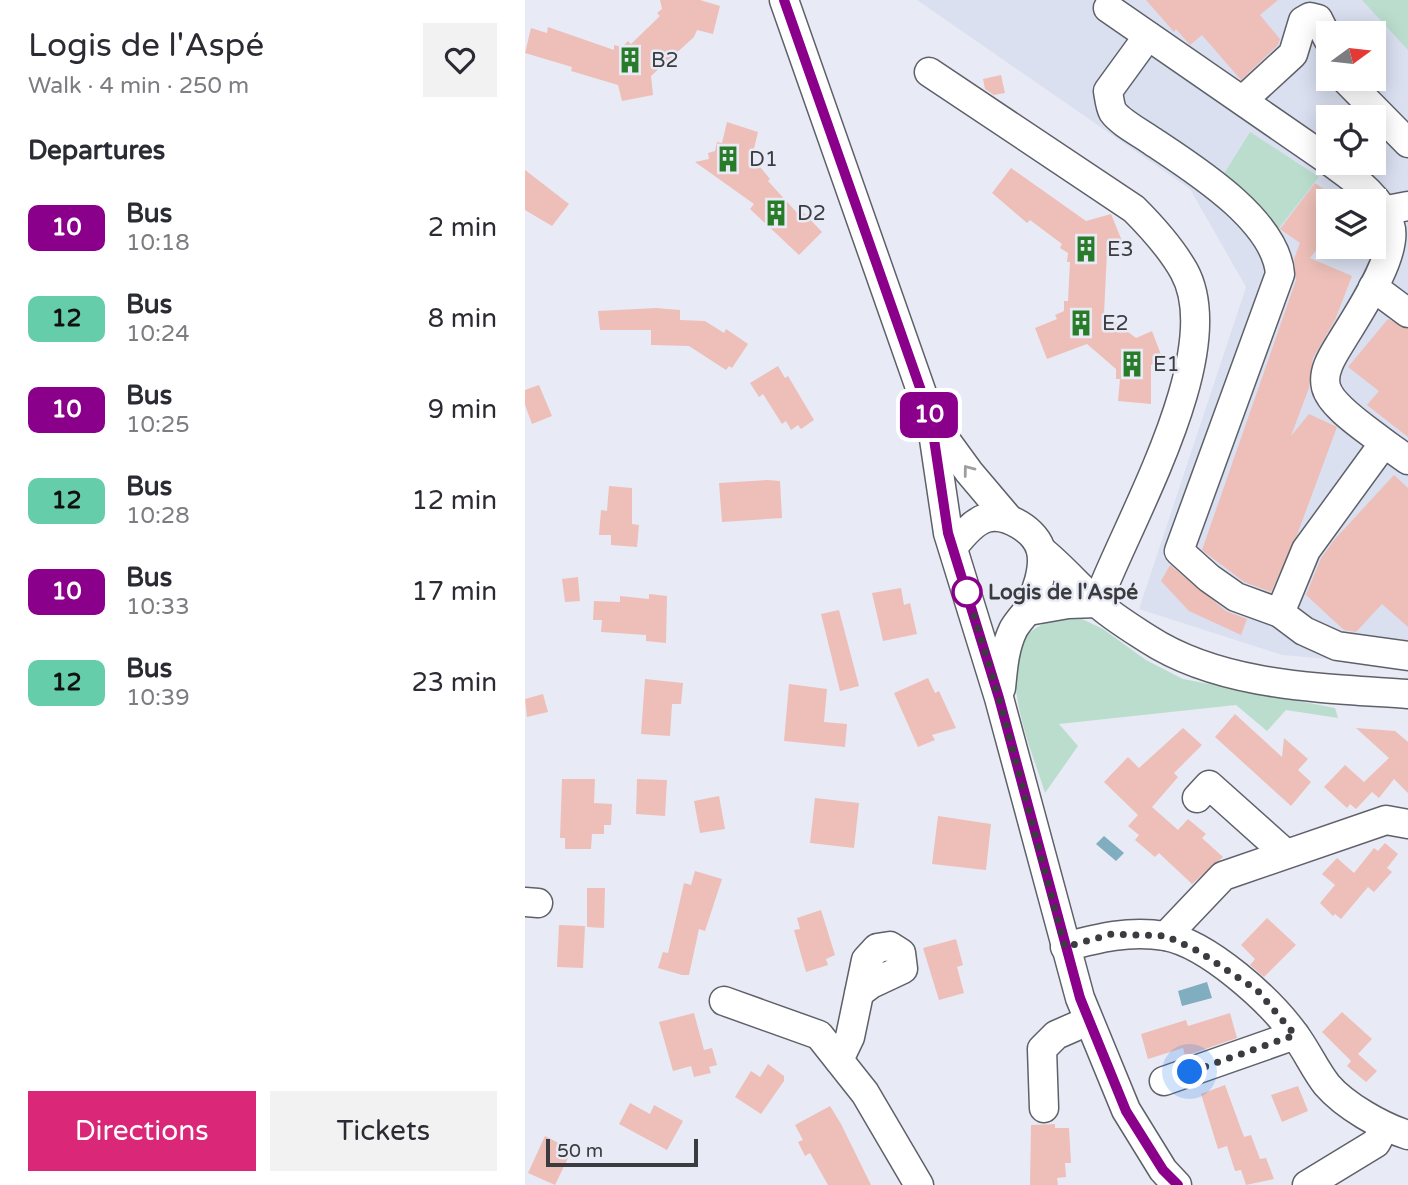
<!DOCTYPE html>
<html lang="en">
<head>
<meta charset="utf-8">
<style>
	:root { --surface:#fff; --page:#f2f2f3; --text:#2b2b33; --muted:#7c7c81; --accent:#db2777 }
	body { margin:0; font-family:"Varela Round",sans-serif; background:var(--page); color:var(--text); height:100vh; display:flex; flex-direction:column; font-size:26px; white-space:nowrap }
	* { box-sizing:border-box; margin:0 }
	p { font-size:23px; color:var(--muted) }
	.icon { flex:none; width:38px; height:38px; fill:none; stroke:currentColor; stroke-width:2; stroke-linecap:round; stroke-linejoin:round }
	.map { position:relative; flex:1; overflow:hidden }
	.details { display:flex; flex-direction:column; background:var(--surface); width:525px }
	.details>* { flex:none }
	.badge { padding:0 14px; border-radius:10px; font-size:24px; line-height:46px }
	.needle { width:46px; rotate:75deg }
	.controls { position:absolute; left:791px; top:21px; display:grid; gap:14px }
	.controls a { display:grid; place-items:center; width:70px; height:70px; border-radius:0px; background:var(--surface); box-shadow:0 4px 18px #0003; font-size:35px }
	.scale { position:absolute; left:21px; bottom:18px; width:152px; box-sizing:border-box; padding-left:7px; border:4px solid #3b3c40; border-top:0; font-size:19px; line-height:24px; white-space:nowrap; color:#3b3c40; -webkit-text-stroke:5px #e8ebf5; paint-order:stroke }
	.you { position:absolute; width:35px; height:35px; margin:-18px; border:5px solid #fff; border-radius:50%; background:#1a73e8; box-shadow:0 0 0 10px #1a73e833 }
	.map>.badge { position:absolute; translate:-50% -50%; box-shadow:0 0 0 4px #fff }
	h2 { padding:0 28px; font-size:26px; line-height:63px }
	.round { display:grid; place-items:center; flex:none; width:74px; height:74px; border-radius:0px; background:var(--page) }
	.overview { display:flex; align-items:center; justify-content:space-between; height:119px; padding:0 28px }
	h1 { font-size:33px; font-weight:600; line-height:52px }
	.primary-button { display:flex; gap:14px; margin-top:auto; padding:14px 28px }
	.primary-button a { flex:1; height:80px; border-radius:0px; background:var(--accent); color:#fff; font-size:28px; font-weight:600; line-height:80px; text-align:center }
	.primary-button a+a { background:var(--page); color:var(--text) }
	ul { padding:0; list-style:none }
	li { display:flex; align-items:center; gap:21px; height:91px; padding:0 28px }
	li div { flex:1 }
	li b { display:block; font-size:26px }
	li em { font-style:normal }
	li .badge { min-width:77px; font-weight:700; text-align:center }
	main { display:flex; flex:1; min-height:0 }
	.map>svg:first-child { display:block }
	.built { fill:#dae0f0; fill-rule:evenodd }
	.green { fill:#bbddcd }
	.water { fill:#80adbf }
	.building { fill:#edbfb8 }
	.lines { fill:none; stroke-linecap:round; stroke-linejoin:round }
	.minor-casing { stroke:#5e6169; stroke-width:31 }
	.minor { stroke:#fff; stroke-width:28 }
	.oneway { stroke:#9d9ea0 }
	.line-casing { stroke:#fff; stroke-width:16 }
	.line { stroke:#8b008b; stroke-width:10 }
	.walk { stroke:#3b3c40; stroke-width:7; stroke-dasharray:0 12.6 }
	.stop-dot { fill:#fff; stroke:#8b008b; stroke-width:3.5 }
	.labels { text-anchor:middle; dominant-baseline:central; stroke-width:5; stroke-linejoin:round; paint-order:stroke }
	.poi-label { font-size:21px; fill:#3b3c40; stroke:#e8ebf5; text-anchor:start }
	.stop-label { font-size:21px; font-weight:bold; fill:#3b3c40; stroke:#e8ebf5; text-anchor:start }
</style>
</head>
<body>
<main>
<section class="details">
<div class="overview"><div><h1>Logis de l'Aspé</h1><p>Walk · 4 min · 250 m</p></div><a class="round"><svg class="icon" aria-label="heart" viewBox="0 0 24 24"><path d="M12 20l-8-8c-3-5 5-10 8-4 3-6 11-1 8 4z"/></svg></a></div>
<h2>Departures</h2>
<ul>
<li><span class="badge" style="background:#8b008b;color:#fff">10</span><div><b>Bus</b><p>10:18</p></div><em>2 min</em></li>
<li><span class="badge" style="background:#66cdaa;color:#111">12</span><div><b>Bus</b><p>10:24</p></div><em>8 min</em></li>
<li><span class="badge" style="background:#8b008b;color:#fff">10</span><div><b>Bus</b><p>10:25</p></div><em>9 min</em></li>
<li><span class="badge" style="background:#66cdaa;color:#111">12</span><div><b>Bus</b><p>10:28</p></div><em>12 min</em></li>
<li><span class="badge" style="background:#8b008b;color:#fff">10</span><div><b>Bus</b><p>10:33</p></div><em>17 min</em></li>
<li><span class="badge" style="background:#66cdaa;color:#111">12</span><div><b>Bus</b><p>10:39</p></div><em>23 min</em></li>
</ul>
<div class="primary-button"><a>Directions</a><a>Tickets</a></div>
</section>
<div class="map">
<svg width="883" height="1185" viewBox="0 0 883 1185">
	<rect width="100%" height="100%" fill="#e8ebf5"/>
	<path class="built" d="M392 0H843L883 47V666L757 655 614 609 721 287 665 189ZM803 33H849V79H803ZM803 117H849V163H803ZM803 201H849V247H803Z"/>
	<g class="green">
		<path d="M837 0H883V50Z"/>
		<path d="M725 132 794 177 751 232 695 180Z"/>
		<path d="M536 616 553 617 578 629 621 660 658 679 810 708 813 718 761 710 742 731 711 705 534 724 553 746 520 793C507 751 478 686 496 644 502 629 523 622 536 616Z"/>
	</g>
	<g class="water">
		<path d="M579 836 599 853 591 861 571 844Z"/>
		<path d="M682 982 687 998 657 1006 653 991Z"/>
	</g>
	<g class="building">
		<path d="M135 0H175L195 6 188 34 172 30 169 37 126 76 128 95 97 101 93 85 46 71 47 67 0 53 6 28 22 33 23 27 89 50V45L97 47 103 41 106 44 135 16 132 13 137 9Z"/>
		<path d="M621 0H753L735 15 755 39 753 45 716 80 677 35 665 45 651 29 649 32Z"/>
		<path d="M476 75 480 93 469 95 460 89 458 79Z"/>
		<path d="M202 122 233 132 227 157 245 179 243 181 274 215 278 212 297 232 274 255 225 209 229 204 170 162 184 159 183 153 190 151 192 142 197 143Z"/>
		<path d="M486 168 561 221 586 214 597 241 582 252 579 314 611 338 627 331 638 360 626 365V404L593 401 595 379H591V369L562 344 522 359 510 328 532 319 530 315 539 311V301H543L545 262H542L543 253 535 248 537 244 505 220 502 223 467 193Z"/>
		<path d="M0 170 44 204 27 226 0 210Z"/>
		<path d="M790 183 803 192V235L785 258 827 276 810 320 788 358 784 388 766 436 784 414 812 427 772 535 746 592 719 582 677 550 771 280 769 259 775 243 755 229Z"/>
		<path d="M131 308 155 310V320L180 321 199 333 201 329 223 344 207 368 204 366 201 370 164 346 126 345V330H75L73 311Z"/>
		<path d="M863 319 883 329V437L842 405 854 391 823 367Z"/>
		<path d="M253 366 260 378 263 376 289 420 276 429 273 425 266 430 261 421 257 424 238 394 234 397 225 383Z"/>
		<path d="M14 385 27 416 7 424 0 405V390Z"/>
		<path d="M869 475 883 488V627L857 604 831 632 819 630 781 595 796 558 809 540Z"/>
		<path d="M243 480 255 481 257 518 197 522 194 483Z"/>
		<path d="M84 486 107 488V524L114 525 112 547 86 545V535H74L76 510 82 511Z"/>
		<path d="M645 565 701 611 722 619 716 635 664 611 636 581Z"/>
		<path d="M53 577 55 601 40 602 37 579Z"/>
		<path d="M376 588 379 605 385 603 392 634 358 641 347 593Z"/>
		<path d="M124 594 142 596 141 643 121 641V635L76 632 77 620H68L69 601 95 602V596L124 599Z"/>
		<path d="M314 610 334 686 315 691 296 614Z"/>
		<path d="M403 678 410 693 414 691 431 728 407 735 410 740 393 747 369 693Z"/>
		<path d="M120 679 158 683 156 704H147L145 736 116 734Z"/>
		<path d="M264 684 302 689 299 722 322 724 320 747 259 741Z"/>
		<path d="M18 694 23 712 2 717 0 699Z"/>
		<path d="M710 714 757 757 759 738 783 759 773 770 786 782 766 806 690 737Z"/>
		<path d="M658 728 677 745 649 773 653 777 627 807 653 830 663 819 681 834 677 838 698 857 667 884 634 853 630 857 610 840 614 835 603 826 613 815 579 782 603 757 614 768Z"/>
		<path d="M831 728 870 731 883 742V793L869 779 854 798 847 792 831 809 825 804 822 808 799 787 820 765 839 782 864 758Z"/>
		<path d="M37 779H70L69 803 87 804 86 825H79V834H67L66 849H40V838H35Z"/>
		<path d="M112 779 142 780 140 816 111 814Z"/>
		<path d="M194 796 200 829 175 833 169 801Z"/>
		<path d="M290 798 334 803 329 848 285 843Z"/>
		<path d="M413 816 466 824 461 870 407 864Z"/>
		<path d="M860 843 873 854 862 868 867 872 849 892 843 887 816 919 810 914 808 916 795 903 810 885 797 874 812 858 829 873 849 848 853 851Z"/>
		<path d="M170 871 197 879 180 931 174 929 164 975H157L133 968 138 952 143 953 159 883 166 885Z"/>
		<path d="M62 888H80L79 928 62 927Z"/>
		<path d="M296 910 310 955 301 959 303 965 281 972 269 930 275 929 272 918Z"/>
		<path d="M742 918 771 945 739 977 725 965 730 959 716 945Z"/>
		<path d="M34 925 60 926 58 968 32 967Z"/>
		<path d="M431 939 438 965 432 967 439 993 414 1000 398 948Z"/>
		<path d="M817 1012 847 1039 833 1054 852 1071 841 1082 822 1066 826 1061 797 1032Z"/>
		<path d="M169 1013 179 1050 187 1048 192 1065 184 1067 186 1073 169 1077 166 1066 148 1071 134 1022Z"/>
		<path d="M705 1013 712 1038 660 1056 658 1048 623 1059 616 1034 661 1020 663 1026Z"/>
		<path d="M243 1064 259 1076V1081L236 1114 210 1097 226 1071 235 1077Z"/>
		<path d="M700 1085 719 1137 726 1135 735 1159 741 1158 749 1179 721 1185 716 1170 710 1171 702 1146 693 1149 676 1094Z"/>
		<path d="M773 1086 783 1111 757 1122 746 1095Z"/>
		<path d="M105 1103 125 1114 129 1105 158 1121 142 1150 94 1124Z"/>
		<path d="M305 1106 316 1124 346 1185H303L285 1153 280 1156 273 1142 278 1140 270 1125Z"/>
		<path d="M530 1124V1128H544L546 1163H540L541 1177 532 1178 533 1185H505L506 1125Z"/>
		<path d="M20 1136 47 1150 30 1185 3 1173Z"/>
	</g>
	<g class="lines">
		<g class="minor-casing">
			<g id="minor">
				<path d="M259 0 406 419 423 533 474 698 555 998 601 1110 638 1170 652 1185"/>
				<path d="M583 8 803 160"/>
				<path d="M623 36 583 91C584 97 585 107 588 112 596 123 616 133 627 141 669 169 751 220 755 274L654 551 684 578 711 597 755 613 779 631 812 646 883 656"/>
				<path d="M404 72 609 209C627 227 646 248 659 271 704 352 601 524 572 603"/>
				<path d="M820 79 883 143"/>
				<path d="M718 100 768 54 778 21 785 17 793 19 803 39"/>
				<path d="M807 163C829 179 856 197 865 225 875 253 831 317 816 342 808 355 797 371 801 387 806 407 843 430 859 443"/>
				<path d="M857 211 883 206"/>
				<path d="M848 287 883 313"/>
				<path d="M409 424 444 472 483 518"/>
				<path d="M429 546C437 536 448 522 461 518 481 512 512 531 516 551 520 568 511 594 503 609 499 616 492 622 488 630 479 649 478 669 476 688"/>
				<path d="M516 550C536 566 552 585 571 602 586 616 606 628 623 639 697 687 798 688 883 694"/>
				<path d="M503 611 543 604 572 603"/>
				<path d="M755 613 781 550 859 443 883 460"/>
				<path d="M672 798 684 785 760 853"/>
				<path d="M0 902 13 903"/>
				<path d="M641 936 698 876 861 820 883 824"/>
				<path d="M540 947C573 938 605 930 640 936 683 944 745 1000 770 1035 782 1051 790 1070 802 1085 820 1106 857 1127 883 1135"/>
				<path d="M199 1001 294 1035 340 1093 394 1185"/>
				<path d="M314 1060 325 1037 341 960 352 948 365 946 376 953 378 969 346 984 334 993"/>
				<path d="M639 1081 770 1035"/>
				<path d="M519 1108 517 1049 531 1035 563 1021"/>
				<path d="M782 1185 851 1143 859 1128"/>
			</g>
		</g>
		<use href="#minor" class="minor"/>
	</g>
	<defs><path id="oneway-chevron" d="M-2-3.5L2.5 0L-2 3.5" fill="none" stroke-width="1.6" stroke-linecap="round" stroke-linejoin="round" transform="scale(1.75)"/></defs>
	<use class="oneway" href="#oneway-chevron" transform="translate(443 470) rotate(-127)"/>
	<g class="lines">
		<g class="line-casing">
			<path id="line" d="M259 0 406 419 423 533 474 698 555 998 601 1111 638 1170 653 1185"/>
		</g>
		<use href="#line" class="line"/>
		<path class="walk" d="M442 592 474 698 540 947 587 934 641 936 673 951 732 990 770 1035 665 1072"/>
	</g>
	<defs>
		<g id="building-bare" transform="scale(2.1)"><path d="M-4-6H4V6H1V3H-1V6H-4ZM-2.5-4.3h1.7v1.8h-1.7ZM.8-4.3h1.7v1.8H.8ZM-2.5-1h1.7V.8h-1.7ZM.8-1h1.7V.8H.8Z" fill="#287c29" stroke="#e8ebf5" stroke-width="2.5" paint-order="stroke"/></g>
	</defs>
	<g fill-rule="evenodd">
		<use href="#building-bare" x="105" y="60"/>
		<use href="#building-bare" x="203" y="159"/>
		<use href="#building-bare" x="251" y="213"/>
		<use href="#building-bare" x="561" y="249"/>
		<use href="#building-bare" x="556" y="323"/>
		<use href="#building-bare" x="607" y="364"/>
	</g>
	<circle class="stop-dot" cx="442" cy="592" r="14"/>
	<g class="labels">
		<g class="poi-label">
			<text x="126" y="60">B2</text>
			<text x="224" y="159">D1</text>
			<text x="272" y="213">D2</text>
			<text x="582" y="249">E3</text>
			<text x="577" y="323">E2</text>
			<text x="628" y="364">E1</text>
		</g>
		<g class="stop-label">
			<text x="463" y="592">Logis de l'Aspé</text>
		</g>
	</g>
</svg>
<div class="controls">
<a><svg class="needle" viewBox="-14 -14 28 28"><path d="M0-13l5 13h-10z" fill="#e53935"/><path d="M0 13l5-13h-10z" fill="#7c7c81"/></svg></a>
<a><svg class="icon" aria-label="locate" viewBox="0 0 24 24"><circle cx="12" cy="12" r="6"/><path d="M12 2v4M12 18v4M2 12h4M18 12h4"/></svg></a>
<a><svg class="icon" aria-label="layers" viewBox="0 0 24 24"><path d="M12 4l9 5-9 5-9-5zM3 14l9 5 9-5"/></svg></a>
</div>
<div class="scale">50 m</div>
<div class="you" style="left:665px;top:1072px"></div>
<b class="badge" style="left:404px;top:415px;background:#8b008b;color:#fff">10</b>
</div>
</main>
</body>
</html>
